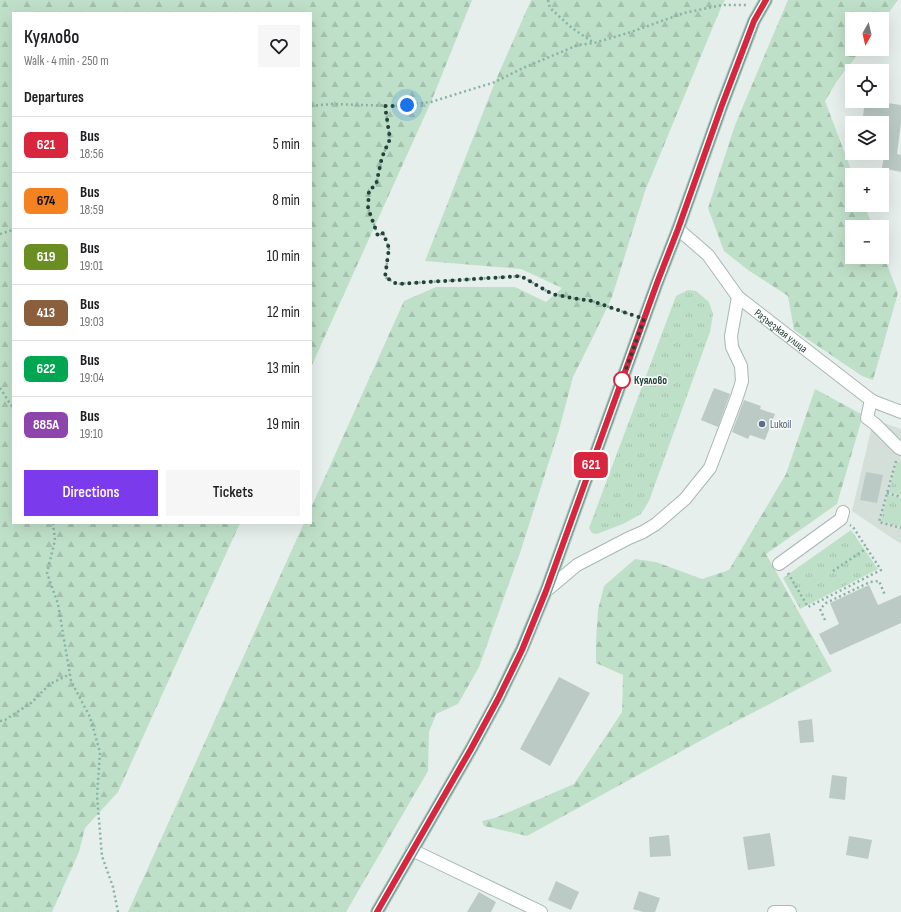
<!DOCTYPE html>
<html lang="en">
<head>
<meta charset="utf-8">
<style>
	:root { --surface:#fff; --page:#f6f6f6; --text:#202124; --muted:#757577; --line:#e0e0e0; --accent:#7c3aed }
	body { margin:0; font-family:"Sofia Sans Condensed",sans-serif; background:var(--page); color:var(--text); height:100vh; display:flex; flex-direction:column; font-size:15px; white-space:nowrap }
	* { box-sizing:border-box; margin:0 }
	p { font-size:13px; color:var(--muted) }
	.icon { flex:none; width:22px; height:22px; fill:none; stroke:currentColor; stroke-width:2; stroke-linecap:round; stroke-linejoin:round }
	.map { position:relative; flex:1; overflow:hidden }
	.panel { position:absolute; left:12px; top:12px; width:300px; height:512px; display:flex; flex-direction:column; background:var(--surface); border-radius:0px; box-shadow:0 4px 16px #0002 }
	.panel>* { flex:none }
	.badge { padding:0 8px; border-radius:6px; font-size:14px; line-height:26px }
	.needle { width:26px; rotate:188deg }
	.controls { position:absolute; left:845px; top:12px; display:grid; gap:8px }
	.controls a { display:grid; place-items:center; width:44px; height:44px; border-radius:0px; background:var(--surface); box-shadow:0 4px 16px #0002; font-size:20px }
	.you { position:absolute; width:20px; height:20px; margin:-10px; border:3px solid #fff; border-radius:50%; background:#1a73e8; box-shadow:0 0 0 6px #1a73e833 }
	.map>.badge { position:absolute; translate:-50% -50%; box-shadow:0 0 0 2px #fff }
	h2 { padding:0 12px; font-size:15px; line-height:36px }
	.round { display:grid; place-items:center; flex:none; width:42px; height:42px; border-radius:0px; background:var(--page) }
	.summary { display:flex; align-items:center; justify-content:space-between; height:68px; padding:0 12px }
	h1 { font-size:19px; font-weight:600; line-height:30px }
	.button { display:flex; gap:8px; margin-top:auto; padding:8px 12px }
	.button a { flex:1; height:46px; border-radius:0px; background:var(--accent); color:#fff; font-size:16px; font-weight:600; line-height:46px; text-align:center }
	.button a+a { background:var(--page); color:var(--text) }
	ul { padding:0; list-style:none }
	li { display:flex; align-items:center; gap:12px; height:56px; padding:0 12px; border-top:1px solid var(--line) }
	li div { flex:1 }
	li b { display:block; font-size:15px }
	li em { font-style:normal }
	li .badge { min-width:44px; font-weight:700; text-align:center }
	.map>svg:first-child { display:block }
	.built { fill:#d4dfda }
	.grass { fill:url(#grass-tufts) }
	.forest { fill:url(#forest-firs) }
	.building { fill:#bbcac4 }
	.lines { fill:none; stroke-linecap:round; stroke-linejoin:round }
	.minor-casing { stroke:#a8b8b2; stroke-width:14 }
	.major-casing { stroke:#c2cac8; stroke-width:14 }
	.path { stroke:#86b3a5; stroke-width:2.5; stroke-dasharray:2 3; stroke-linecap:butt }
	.minor { stroke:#fff; stroke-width:12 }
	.major { stroke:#6aa596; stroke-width:12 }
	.line-casing { stroke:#fff; stroke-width:9 }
	.line { stroke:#d7263d; stroke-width:6 }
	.walk { stroke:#24423a; stroke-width:4; stroke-dasharray:0 7.2 }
	.stop-dot { fill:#fff; stroke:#d7263d; stroke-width:2 }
	.service-dot { fill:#5c6f8a; stroke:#f7fbf9; stroke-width:1.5 }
	.labels { text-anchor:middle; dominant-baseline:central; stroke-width:3; stroke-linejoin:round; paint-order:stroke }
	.street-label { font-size:11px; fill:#24423a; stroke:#f7fbf9 }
	.stop-label { font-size:11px; font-weight:bold; fill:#24423a; stroke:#f7fbf9; text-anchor:start }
	.service-label { font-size:11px; fill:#4e5e75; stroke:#f7fbf9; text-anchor:start }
</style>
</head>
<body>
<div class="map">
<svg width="901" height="912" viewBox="0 0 901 912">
	<defs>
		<pattern id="grass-tufts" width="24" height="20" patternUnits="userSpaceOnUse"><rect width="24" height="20" fill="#bfe0c8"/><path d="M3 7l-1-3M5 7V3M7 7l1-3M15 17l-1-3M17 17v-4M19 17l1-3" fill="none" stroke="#a4c1ad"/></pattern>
		<pattern id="forest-firs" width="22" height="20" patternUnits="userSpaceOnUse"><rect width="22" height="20" fill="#bfe0c8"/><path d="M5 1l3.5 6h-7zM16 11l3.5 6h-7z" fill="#a4c1ad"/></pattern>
	</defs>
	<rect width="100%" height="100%" fill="#e6efeb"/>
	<path class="built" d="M878 421 901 429V544L852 511 871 430Z"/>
	<g class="grass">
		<path d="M688 290 696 291 709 302 713 314 710 332 649 501 641 514 623 524 597 534 592 533 589 528 676 296Z"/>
		<path d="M897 462 901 463V495L889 492Z"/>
		<path d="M888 495 901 498V526L881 521Z"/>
		<path d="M851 530 878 569 800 609 783 578Z"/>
	</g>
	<g class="forest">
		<path d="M0 0H472L431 102 311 367V13H13V523H240L118 792 85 828 79 852 52 912H0Z"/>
		<path d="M531 0H725L722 5 645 191 612 297 593 337 573 377 559 430 521 550 479 667 458 704 436 714 429 732 428 771 346 912H128L304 523H311V508L404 301 436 287H515L546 302 562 288 521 269 425 261 495 82Z"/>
		<path d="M788 0H898L882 22V19H852V49H862L837 81 825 101 853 175H852V205H864L873 227H852V257H882V251L898 293 873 380 862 376 794 330 788 296 748 270 724 251 708 208 735 125Z"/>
		<path d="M815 389 863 415 837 504 766 554 832 671 720 730 527 836 484 826 482 821 495 818 574 784 622 712 623 675 596 663V641L598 610 604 586 635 559 656 562 702 579 729 570 786 474Z"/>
	</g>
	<g class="building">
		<path d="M865 101H874L901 105V123L897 154 901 155V172L882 168 887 138 882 137V123H862Z"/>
		<path d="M714 388 730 394 718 427 701 420Z"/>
		<path d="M744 400 761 406 760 409 775 414 765 440 750 435 748 439 732 432Z"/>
		<path d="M866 472 883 475 877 503 860 500Z"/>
		<path d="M869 585 878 605 901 595V623L830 655 819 634 839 624 830 603Z"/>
		<path d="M559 677 590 693 550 766 520 749Z"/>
		<path d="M812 719 814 742 800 743 798 721Z"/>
		<path d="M832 775 847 777 845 800 829 798Z"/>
		<path d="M770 833 775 866 748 870 743 837Z"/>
		<path d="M669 835 671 856 650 857 649 837Z"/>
		<path d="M849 836 872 840 868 859 846 855Z"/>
		<path d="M556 881 579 892 571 910 548 900Z"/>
		<path d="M639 891 660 898 655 912H643L633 909Z"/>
		<path d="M479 892 496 902 491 912H467Z"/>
	</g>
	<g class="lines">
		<g class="minor-casing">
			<g id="minor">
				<path id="s1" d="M678 229 708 255 738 297 871 400 875 402 901 412"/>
				<path d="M871 400 867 418 875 424 899 448 901 449"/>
				<path d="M779 564 841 519 843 512"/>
				<path d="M546 591 577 565 629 538 643 532 656 524 685 499 710 468 737 397 742 381 741 366 732 347 731 336 738 297"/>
				<path d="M412 850 541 912"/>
				<path d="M774 912H790"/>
			</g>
		</g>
		<g class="major-casing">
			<path id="major" d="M377 912 471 749 498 699 522 649 546 591 657 283 678 229 722 105 754 21 766 0"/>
		</g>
		<g class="path">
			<path d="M548 0 550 8 572 28 594 43"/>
			<path d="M311 106 332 104 395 106 431 102 495 82 523 68 578 45 594 43 628 33 684 13 722 5H748"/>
			<path d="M385 106 390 139 382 157 376 185 369 190 368 208 378 236 383 233 389 248 385 277 397 284 521 276 552 294 572 298 592 301 632 315"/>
			<path d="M0 234 13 230"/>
			<path d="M0 388 13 408"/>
			<path d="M896 461 879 522 901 528"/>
			<path d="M887 493 901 497"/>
			<path d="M53 523 55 540 47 573 58 604 71 681 90 717 100 752 97 796 102 856 113 887 118 912"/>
			<path d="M833 571 867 548"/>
			<path d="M788 573 808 607 881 570 853 527 850 525"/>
			<path d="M825 620 820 609 826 603 870 582 879 581 885 595"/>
			<path d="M0 721 5 720 31 703 50 684 70 674"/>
		</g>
		<use href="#minor" class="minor"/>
		<use href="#major" class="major"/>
	</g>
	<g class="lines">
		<g class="line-casing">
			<path id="line" d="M377 912 471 749 498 699 522 650 546 591 657 283 678 229 722 105 754 21 766 0"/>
		</g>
		<use href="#line" class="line"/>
		<path class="walk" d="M407 105 394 106H385L390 139 382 157 376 185 369 190 368 208 378 236 383 233 389 248 385 277 397 284 521 276 552 294 572 298 592 301 644 319 621 383 622 380"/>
	</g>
	<circle class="stop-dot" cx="622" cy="380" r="8"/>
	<circle class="service-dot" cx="762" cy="424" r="4"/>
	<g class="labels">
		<g class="street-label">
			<text stroke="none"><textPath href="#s1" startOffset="146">Разъезжая улица</textPath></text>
		</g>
		<g class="stop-label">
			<text x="634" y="380">Куялово</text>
		</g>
		<g class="service-label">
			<text x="770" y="424">Lukoil</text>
		</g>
	</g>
</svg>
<div class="controls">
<a><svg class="needle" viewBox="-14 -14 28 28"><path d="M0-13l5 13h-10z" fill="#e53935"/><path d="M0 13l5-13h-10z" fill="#757577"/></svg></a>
<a><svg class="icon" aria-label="locate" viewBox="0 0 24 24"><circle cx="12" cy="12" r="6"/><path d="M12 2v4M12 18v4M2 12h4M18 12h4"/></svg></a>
<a><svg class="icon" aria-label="layers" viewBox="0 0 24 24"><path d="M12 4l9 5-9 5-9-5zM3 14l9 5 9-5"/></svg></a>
<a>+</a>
<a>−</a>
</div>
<div class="you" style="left:407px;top:105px"></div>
<b class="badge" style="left:591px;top:465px;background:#d7263d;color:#fff">621</b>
<section class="panel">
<div class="summary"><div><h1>Куялово</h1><p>Walk · 4 min · 250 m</p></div><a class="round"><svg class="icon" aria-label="heart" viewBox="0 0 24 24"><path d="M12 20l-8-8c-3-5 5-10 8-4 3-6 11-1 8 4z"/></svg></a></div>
<h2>Departures</h2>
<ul>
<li><span class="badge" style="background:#d7263d;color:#fff">621</span><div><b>Bus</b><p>18:56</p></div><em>5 min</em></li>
<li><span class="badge" style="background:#f58220;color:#111">674</span><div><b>Bus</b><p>18:59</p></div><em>8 min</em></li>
<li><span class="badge" style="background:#6b8e23;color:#fff">619</span><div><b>Bus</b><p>19:01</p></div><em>10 min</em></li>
<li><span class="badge" style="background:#8b5e3c;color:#fff">413</span><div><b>Bus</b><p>19:03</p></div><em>12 min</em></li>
<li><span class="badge" style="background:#00a651;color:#fff">622</span><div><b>Bus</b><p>19:04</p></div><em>13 min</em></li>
<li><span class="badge" style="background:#8e44ad;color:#fff">885А</span><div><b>Bus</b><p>19:10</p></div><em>19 min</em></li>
</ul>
<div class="button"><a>Directions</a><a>Tickets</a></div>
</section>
</div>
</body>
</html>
